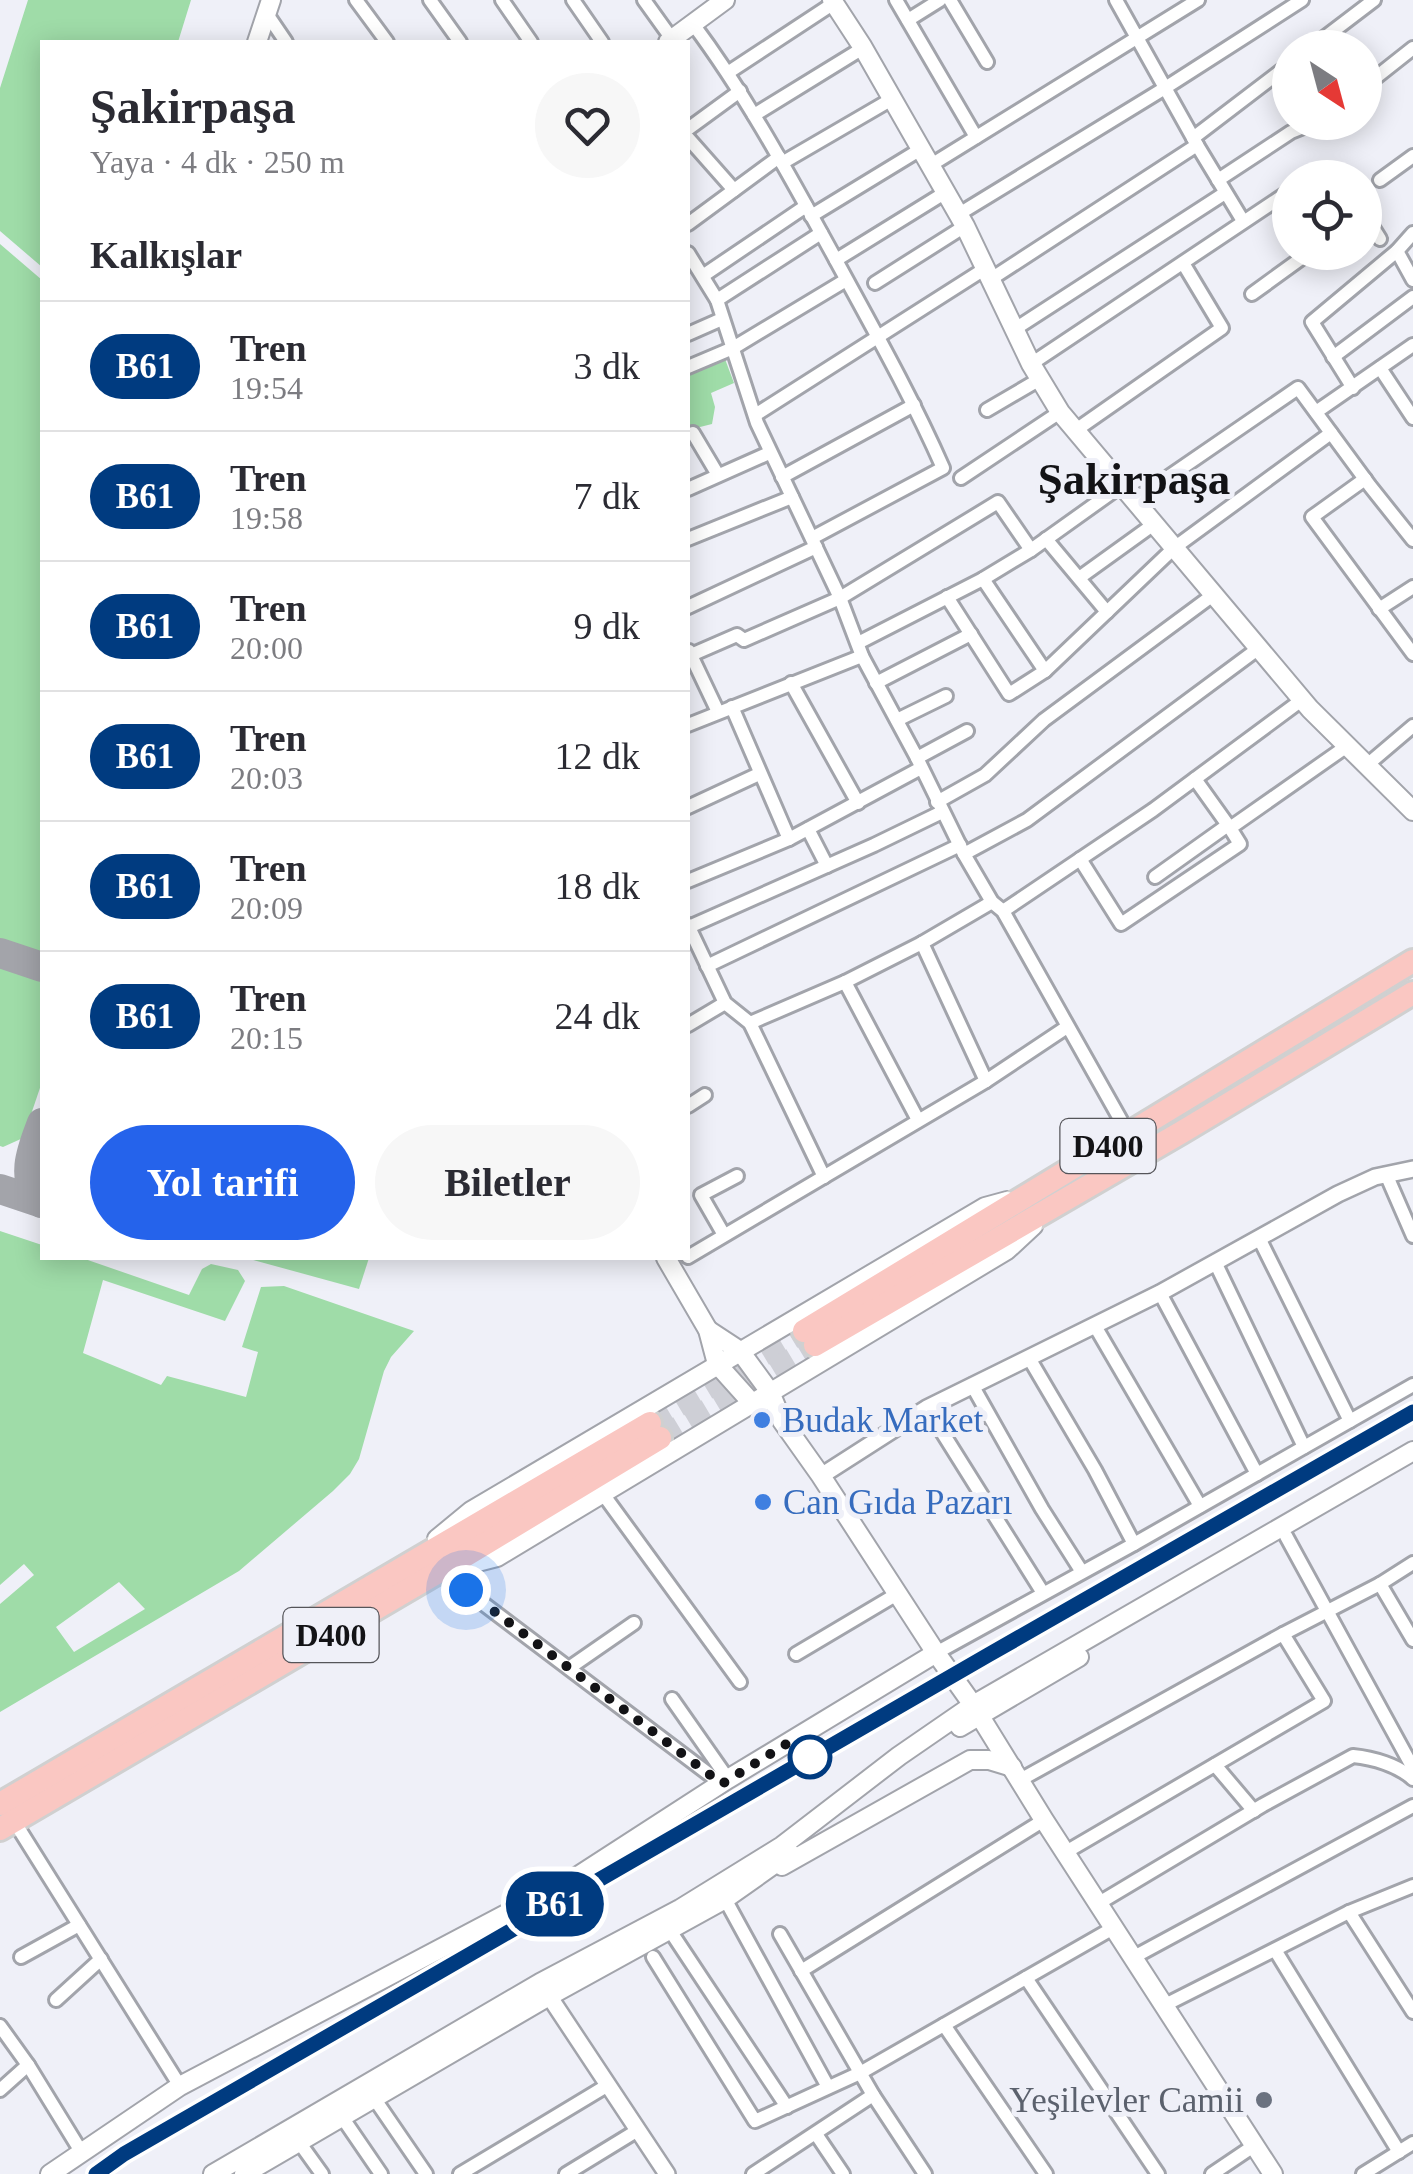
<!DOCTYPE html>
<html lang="tr">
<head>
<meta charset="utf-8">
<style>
	:root { --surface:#fff; --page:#f7f7f7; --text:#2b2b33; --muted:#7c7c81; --line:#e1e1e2; --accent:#2563eb }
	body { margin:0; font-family:"Times New Roman",serif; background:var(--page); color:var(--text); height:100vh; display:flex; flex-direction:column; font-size:38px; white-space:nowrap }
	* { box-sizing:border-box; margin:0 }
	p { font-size:32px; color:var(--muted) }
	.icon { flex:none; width:55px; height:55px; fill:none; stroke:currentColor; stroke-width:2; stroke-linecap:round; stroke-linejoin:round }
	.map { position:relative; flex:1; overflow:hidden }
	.side { position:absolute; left:40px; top:40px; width:650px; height:1220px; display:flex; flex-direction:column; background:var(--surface); border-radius:0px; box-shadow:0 5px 25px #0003 }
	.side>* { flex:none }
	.badge { padding:0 20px; border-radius:32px; font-size:35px; line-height:65px }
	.needle { width:65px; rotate:144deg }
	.tools { position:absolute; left:1272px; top:30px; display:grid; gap:20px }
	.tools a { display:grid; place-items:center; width:110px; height:110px; border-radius:50%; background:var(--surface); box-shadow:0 5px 25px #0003; font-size:50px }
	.you { position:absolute; width:50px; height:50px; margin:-25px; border:8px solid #fff; border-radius:50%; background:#1a73e8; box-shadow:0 0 0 15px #1a73e833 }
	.map>.badge { position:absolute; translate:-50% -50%; box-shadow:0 0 0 5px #fff }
	h2 { padding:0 50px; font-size:38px; line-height:90px }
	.round { display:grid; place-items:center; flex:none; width:105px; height:105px; border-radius:52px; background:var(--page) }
	.overview { display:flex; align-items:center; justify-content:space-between; height:170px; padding:0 50px }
	h1 { font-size:48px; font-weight:800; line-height:75px }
	.action { display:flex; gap:20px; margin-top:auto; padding:20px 50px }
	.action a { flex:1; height:115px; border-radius:60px; background:var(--accent); color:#fff; font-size:40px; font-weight:800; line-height:115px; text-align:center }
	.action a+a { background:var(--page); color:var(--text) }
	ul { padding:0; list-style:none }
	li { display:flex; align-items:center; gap:30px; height:130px; padding:0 50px; border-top:2px solid var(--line) }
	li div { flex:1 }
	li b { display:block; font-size:38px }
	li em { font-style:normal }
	li .badge { min-width:110px; font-weight:700; text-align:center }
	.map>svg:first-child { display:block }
	.green { fill:#9fdca8; fill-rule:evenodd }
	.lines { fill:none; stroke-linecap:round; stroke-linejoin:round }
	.taxiway { stroke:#a3a4aa; stroke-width:30 }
	.trunk-tunnel { stroke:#cecfd6; stroke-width:22; stroke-dasharray:22 11; stroke-linecap:butt }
	.minor-casing { stroke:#a2a4ab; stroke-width:18 }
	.tertiary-casing { stroke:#a2a4ab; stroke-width:20 }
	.secondary-casing { stroke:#a2a4ab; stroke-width:22 }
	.trunk-casing { stroke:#d0d0d0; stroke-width:28 }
	.minor { stroke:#fff; stroke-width:12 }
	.tertiary { stroke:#fff; stroke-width:15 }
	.secondary { stroke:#fff; stroke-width:18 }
	.trunk { stroke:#fac7c2; stroke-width:22 }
	.line-casing { stroke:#fff; stroke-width:22 }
	.line { stroke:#003b80; stroke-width:15 }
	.walk { stroke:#131316; stroke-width:10; stroke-dasharray:0 18 }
	.shop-dot { fill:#3f7fe0; stroke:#eff0f8; stroke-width:4 }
	.stop-dot { fill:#fff; stroke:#003b80; stroke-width:5 }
	.worship-dot { fill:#6b7280; stroke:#eff0f8; stroke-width:4 }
	.labels { text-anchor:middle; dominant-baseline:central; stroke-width:10; stroke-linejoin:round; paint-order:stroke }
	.shield { fill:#eff0f8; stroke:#55555a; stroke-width:2.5 }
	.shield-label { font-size:32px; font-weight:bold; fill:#131316 }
	.shop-label { font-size:35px; fill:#366cbe; stroke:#eff0f8; text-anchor:start }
	.worship-label { font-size:35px; fill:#5b616d; stroke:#eff0f8; text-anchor:end }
	.district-label { font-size:45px; font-weight:bold; fill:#131316; stroke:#eff0f8 }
</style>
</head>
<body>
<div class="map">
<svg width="1413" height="2174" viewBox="0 0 1413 2174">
	<rect width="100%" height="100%" fill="#eff0f8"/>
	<g class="green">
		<path d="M28 0H191L178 42H42V267L0 231V88Z"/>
		<path d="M0 244 42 280 41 957 26 956 0 948Z"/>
		<path d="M725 359 734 383 711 393 715 407 712 424 688 430V376Z"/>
		<path d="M0 963 42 977V1082L23 1138 3 1147 0 1146Z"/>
		<path d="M0 1231 42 1245V1258H82L189 1295 202 1269 211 1264 238 1270 245 1281 225 1321 103 1280 83 1353 161 1385 167 1376 246 1397 258 1352 242 1347 261 1287 284 1286 414 1331 391 1357 384 1371 359 1459 350 1474 333 1491 239 1571 0 1712V1604L34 1575 24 1564 0 1585ZM119 1582 145 1609 74 1652 56 1627Z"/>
		<path d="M246 1258H369L359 1289Z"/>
	</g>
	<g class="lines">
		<g class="taxiway">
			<path d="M0 953 42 967"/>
			<path d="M0 1189 42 1203"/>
			<path d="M42 1203C19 1179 32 1149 42 1123"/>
		</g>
		<g class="trunk-tunnel">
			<path d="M650 1423 804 1331"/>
			<path d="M660 1438 815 1345"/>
		</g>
		<g class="minor-casing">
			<g id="minor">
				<path d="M356 0 387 42"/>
				<path d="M430 0 460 42"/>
				<path d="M502 0 531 42"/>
				<path d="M573 0 602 42"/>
				<path d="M644 0 672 39"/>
				<path d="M896 0 976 137"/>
				<path d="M950 0 987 62"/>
				<path d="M1116 0 1197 145 1243 221"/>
				<path d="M267 14 286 42"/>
				<path d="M908 20 940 0"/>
				<path d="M693 24C746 95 788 173 831 251 870 323 910 393 943 468L812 538"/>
				<path d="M1311 48 1374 0"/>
				<path d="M729 72 834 3"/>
				<path d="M1365 86 1413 48"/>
				<path d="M754 115 863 48"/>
				<path d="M688 129 740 91"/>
				<path d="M688 138 734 190"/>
				<path d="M1193 138 1290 64"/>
				<path d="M782 163 892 99"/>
				<path d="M931 165 1198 0"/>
				<path d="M1218 180 1291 132 1316 122"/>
				<path d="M1380 180 1413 156"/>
				<path d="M959 214 1165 88 1302 0"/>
				<path d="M1365 215 1380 239"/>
				<path d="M811 216 921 149"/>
				<path d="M688 224 779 157"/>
				<path d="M1397 251 1413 280"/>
				<path d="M688 253 717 300 757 423 840 598 862 656 917 758 964 854 992 902 1003 911 1128 1133"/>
				<path d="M836 260 946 192"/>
				<path d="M704 275 806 206"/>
				<path d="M991 279 1197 145"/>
				<path d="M875 283 965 226"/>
				<path d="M1252 294 1310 252"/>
				<path d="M717 300 821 233"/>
				<path d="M1015 329 1225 193"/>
				<path d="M688 334 722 319"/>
				<path d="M1333 357 1413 297"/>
				<path d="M1031 364 1284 195 1290 203"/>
				<path d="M688 367 733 348 846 280"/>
				<path d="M1380 368 1413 418"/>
				<path d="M1353 388 1312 322 1397 251 1413 233"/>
				<path d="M987 410 1040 379"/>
				<path d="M1316 412 1413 345"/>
				<path d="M755 415 986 268"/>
				<path d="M1076 430 1222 328 1183 263"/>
				<path d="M693 433 718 475"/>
				<path d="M782 477 914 405"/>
				<path d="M961 478 1060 412"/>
				<path d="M1365 479 1312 517 1413 654"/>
				<path d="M688 489 769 453"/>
				<path d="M1135 500 1298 388 1370 486 1413 540"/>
				<path d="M688 539 792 497"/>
				<path d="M1046 539 1107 612"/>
				<path d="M1079 578 1154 524"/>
				<path d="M983 579 1045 671"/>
				<path d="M947 597 1009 694 1045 671 1174 548 1331 433"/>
				<path d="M688 607 816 547"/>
				<path d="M1379 609 1413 587"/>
				<path d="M858 643 983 579 1031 550 1122 485"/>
				<path d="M689 651 718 712"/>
				<path d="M691 655 737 635 744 640 840 598 998 502 1031 550"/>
				<path d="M791 683 858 803"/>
				<path d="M876 683 971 634"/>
				<path d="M732 707 789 839"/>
				<path d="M897 720 946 696"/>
				<path d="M688 725 862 656"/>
				<path d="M917 758 967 731"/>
				<path d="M1367 765 1413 726"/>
				<path d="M1195 779 1230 828 1347 746"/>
				<path d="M937 802 985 775 1044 720 1213 595"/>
				<path d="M688 807 759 774"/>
				<path d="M808 829 827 866"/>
				<path d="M964 854 1027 820 1259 648"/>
				<path d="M1080 859 1121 924 1240 844 1230 828"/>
				<path d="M1155 877 1228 825"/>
				<path d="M688 881 789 839 921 768"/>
				<path d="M1003 911 1153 810 1303 699"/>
				<path d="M688 925 725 1003 750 1023 824 1177"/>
				<path d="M689 927 874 845 942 812"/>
				<path d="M922 943 986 1081"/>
				<path d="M707 966 960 845"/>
				<path d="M845 982 918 1120"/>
				<path d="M750 1023 845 982 922 943 992 902"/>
				<path d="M688 1025 725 1003"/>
				<path d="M688 1106 705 1095"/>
				<path d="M1386 1174 1413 1236"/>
				<path d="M724 1235 701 1195 737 1176"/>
				<path d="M1259 1238 1350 1421"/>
				<path d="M688 1257 986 1081 1067 1027"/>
				<path d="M1215 1262 1304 1447"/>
				<path d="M1160 1293 1257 1474"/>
				<path d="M1095 1326 1200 1506"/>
				<path d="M1029 1358 1095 1470 1134 1544"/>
				<path d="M972 1385 1042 1509 1082 1572"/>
				<path d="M927 1408 1043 1593"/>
				<path d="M603 1494 740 1682"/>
				<path d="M1286 1536 1413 1768"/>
				<path d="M440 1571 722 1784"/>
				<path d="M1380 1584 1413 1640"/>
				<path d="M936 1653 1134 1544 1413 1385"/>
				<path d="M796 1654 897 1594"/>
				<path d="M569 1668 634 1623"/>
				<path d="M672 1699 728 1779"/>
				<path d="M1215 1765 1254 1811"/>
				<path d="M1020 1780 1283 1634 1380 1584 1413 1563"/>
				<path d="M14 1821 180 2086"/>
				<path d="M1066 1852 1324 1701 1283 1634"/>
				<path d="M725 1899 828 2087"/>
				<path d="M1099 1903 1263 1805 1353 1756C1373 1758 1398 1765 1413 1779"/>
				<path d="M1349 1912 1413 2012"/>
				<path d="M669 1929 787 2107"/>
				<path d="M780 1934 873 2095 925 2174"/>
				<path d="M1275 1950 1399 2152"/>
				<path d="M21 1957 79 1925"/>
				<path d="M653 1957 755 2121 860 2073 1115 1927"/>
				<path d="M1134 1957 1413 1806"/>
				<path d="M801 1971 1044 1820"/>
				<path d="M1026 1978 1158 2174"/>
				<path d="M56 2000 101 1959"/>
				<path d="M1165 2005 1349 1912 1413 1886"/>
				<path d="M944 2025 1046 2174"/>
				<path d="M0 2026 28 2065 82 2153"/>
				<path d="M0 2090 28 2065"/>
				<path d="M374 2098 426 2174"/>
				<path d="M342 2117 381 2174"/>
				<path d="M816 2134 843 2174"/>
				<path d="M299 2142 322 2174"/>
				<path d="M460 2174 608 2085"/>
				<path d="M566 2174 638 2130"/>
				<path d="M753 2174 873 2095"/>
				<path d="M1212 2174 1255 2145"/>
				<path d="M1363 2174 1413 2143"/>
			</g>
		</g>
		<g class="tertiary-casing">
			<g id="tertiary">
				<path d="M821 1476 927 1408 1160 1293 1338 1194 1375 1177 1413 1169"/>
				<path d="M549 1996 667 2174"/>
			</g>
		</g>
		<g class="secondary-casing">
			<g id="secondary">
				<path d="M832 0 862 46 965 226 1031 364 1060 412 1310 709 1413 811"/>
				<path d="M257 42 271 0"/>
				<path d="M668 42 725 0"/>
				<path d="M666 1258 708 1330 717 1364 752 1403 759 1407"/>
				<path d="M708 1330 740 1351 770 1392 782 1421 821 1476 936 1653 973 1705 1044 1820 1273 2174"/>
				<path d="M437 1539 471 1511 985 1207 1007 1201"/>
				<path d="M450 1569 497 1557 1007 1250 1033 1226"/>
				<path d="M960 1727 1079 1657"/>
				<path d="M782 1866 970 1760H989L1012 1767"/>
				<path d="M50 2174 180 2086 578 1876 728 1779 936 1653"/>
				<path d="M213 2174 540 1983 680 1909 782 1846 899 1756 973 1705 1413 1451"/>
				<path d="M244 2174 549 1996 725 1899 790 1853"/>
			</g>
		</g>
		<g class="trunk-casing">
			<g id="trunk">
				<path d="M804 1331 1413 961"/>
				<path d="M815 1345 1182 1132 1413 993"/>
				<path d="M0 1804 650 1423"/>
				<path d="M0 1829 440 1571 660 1438"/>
			</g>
		</g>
		<use href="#minor" class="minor"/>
		<use href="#tertiary" class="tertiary"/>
		<use href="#secondary" class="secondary"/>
		<use href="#trunk" class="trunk"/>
	</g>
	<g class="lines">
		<g class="line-casing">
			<path id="line" d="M96 2174 124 2154C554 1906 982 1657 1413 1412"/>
		</g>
		<use href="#line" class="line"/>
		<path class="walk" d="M466 1590 722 1784 788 1743 810 1757"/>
	</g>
	<g class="shop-dot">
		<circle cx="762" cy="1420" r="10"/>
		<circle cx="763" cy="1502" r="10"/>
	</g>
	<circle class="stop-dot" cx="810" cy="1757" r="20"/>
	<circle class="worship-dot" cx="1264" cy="2100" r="10"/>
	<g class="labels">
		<g class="shield">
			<rect x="1060.5" y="1119" width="95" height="54" rx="8"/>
			<rect x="283.5" y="1608" width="95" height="54" rx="8"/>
		</g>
		<g class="shield-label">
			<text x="1108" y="1146">D400</text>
			<text x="331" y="1635">D400</text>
		</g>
		<g class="shop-label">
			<text x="782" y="1420">Budak Market</text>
			<text x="783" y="1502">Can Gıda Pazarı</text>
		</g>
		<g class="worship-label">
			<text x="1244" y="2100">Yeşilevler Camii</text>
		</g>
		<g class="district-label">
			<text x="1134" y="479">Şakirpaşa</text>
		</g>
	</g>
</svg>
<div class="tools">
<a><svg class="needle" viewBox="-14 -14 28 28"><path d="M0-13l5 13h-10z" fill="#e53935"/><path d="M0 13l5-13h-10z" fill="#7c7c81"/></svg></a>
<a><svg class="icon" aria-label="locate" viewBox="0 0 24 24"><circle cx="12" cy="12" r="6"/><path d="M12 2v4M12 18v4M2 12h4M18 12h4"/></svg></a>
</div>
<div class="you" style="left:466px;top:1590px"></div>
<b class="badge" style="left:555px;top:1904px;background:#003b80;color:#fff">B61</b>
<section class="side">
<div class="overview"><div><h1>Şakirpaşa</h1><p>Yaya · 4 dk · 250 m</p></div><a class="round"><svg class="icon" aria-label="heart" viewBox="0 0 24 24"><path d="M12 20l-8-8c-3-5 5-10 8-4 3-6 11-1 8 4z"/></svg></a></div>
<h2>Kalkışlar</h2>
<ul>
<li><span class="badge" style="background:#003b80;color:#fff">B61</span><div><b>Tren</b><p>19:54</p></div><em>3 dk</em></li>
<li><span class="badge" style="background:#003b80;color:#fff">B61</span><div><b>Tren</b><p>19:58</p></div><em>7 dk</em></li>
<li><span class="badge" style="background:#003b80;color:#fff">B61</span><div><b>Tren</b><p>20:00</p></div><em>9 dk</em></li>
<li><span class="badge" style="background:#003b80;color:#fff">B61</span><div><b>Tren</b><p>20:03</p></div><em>12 dk</em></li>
<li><span class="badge" style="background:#003b80;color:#fff">B61</span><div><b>Tren</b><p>20:09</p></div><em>18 dk</em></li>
<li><span class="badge" style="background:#003b80;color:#fff">B61</span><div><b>Tren</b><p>20:15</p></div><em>24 dk</em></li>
</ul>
<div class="action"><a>Yol tarifi</a><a>Biletler</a></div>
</section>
</div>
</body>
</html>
